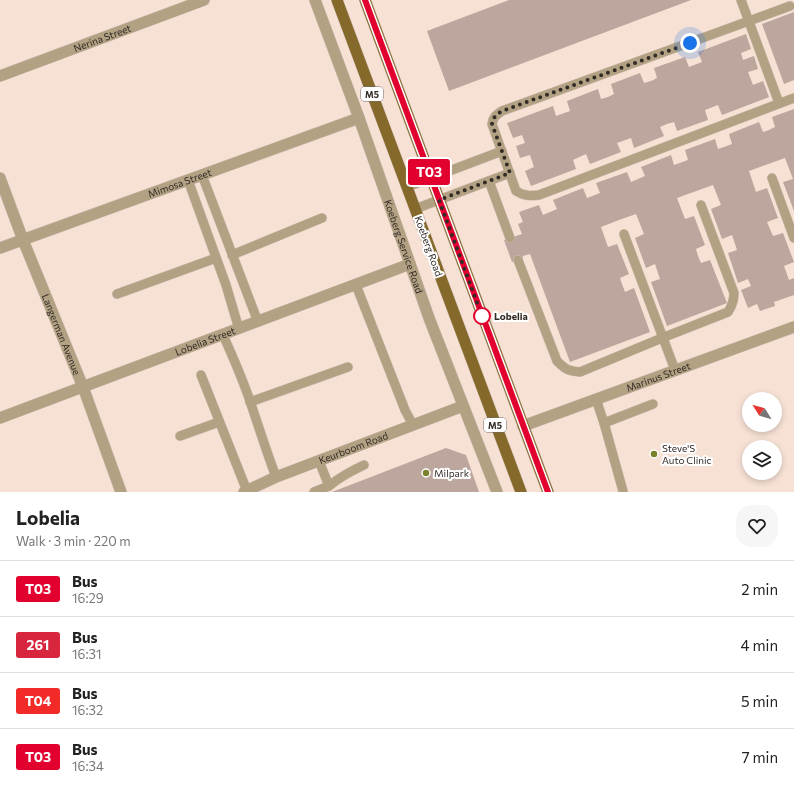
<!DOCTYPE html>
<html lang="en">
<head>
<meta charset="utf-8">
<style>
	:root { --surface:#fff; --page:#f6f6f6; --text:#222; --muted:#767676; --line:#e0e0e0 }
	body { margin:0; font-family:Commissioner,sans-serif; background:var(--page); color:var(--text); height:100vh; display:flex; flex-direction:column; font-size:15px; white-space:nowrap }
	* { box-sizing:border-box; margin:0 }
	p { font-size:13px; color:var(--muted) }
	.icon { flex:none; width:22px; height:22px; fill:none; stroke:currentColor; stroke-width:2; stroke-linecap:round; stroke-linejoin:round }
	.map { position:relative; height:492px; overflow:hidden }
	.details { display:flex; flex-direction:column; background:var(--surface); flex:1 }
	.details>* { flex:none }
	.badge { padding:0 8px; border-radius:3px; font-size:14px; line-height:26px }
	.needle { width:26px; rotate:307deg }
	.buttons { position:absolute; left:742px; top:392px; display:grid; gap:8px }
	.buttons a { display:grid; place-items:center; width:40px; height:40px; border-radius:50%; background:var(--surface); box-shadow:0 2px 6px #0003; font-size:20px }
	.you { position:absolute; width:20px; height:20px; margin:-10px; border:3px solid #fff; border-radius:50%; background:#1a73e8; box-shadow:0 0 0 6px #1a73e833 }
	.map>.badge { position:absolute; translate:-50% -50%; box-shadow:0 0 0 2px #fff }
	.round { display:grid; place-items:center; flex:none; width:42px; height:42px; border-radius:16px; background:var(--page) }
	.overview { display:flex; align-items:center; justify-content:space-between; height:68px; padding:0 16px }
	h1 { font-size:19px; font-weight:700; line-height:30px }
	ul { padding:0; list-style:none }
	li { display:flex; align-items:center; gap:12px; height:56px; padding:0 16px; border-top:1px solid var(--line) }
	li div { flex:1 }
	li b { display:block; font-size:15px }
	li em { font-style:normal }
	li .badge { min-width:44px; font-weight:700; text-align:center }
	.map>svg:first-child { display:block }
	.building { fill:#bca69d }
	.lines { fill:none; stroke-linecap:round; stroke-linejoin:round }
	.service-casing { stroke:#d0bdb2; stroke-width:10 }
	.minor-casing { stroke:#d0bdb2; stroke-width:12 }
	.primary-casing { stroke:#d0bdb2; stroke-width:12 }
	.service { stroke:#b2a283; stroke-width:9 }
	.minor { stroke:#b2a283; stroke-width:11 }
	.primary { stroke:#85692a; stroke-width:11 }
	.line-casing { stroke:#fff; stroke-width:9 }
	.line { stroke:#e2002f; stroke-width:6 }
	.walk { stroke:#332b26; stroke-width:4; stroke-dasharray:0 7.2 }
	.stop-dot { fill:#fff; stroke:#e2002f; stroke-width:2 }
	.poi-dot { fill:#7c812c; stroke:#fff; stroke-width:1.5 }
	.labels { text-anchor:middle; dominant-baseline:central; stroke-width:4; stroke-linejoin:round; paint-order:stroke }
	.shield { fill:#fff; stroke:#706b67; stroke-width:1 }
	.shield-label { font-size:9px; font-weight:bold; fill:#332b26 }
	.street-label { font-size:10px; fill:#332b26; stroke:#fff }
	.stop-label { font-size:10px; font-weight:bold; fill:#332b26; stroke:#fff; text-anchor:start }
	.poi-label { font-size:10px; fill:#332b26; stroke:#fff; text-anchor:start }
</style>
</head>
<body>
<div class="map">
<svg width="794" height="492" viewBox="0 0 794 492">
	<rect width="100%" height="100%" fill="#f7e1d5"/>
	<g class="building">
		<path d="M509 0H691L449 91 427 31Z"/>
		<path d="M794 12V80L784 84 762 24Z"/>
		<path d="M746 34 751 49 741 53 743 60 754 56 758 69 748 72 753 85 763 81 769 97 722 115 718 105 705 110 708 120 677 131 674 122 667 124 660 127 664 136 634 148 631 138 617 143 621 152 590 164 586 154 573 160 576 169 531 186 525 171 534 167 530 155 520 158 516 146 525 143 522 135 513 138 507 123 553 106 556 116 570 111 567 101 598 89 601 99 608 97 614 94 611 84 640 73 644 83 651 81 657 78 654 68 685 57 689 67 702 62 698 52Z"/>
		<path d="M794 109V211L783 182 793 179 785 158 749 171 756 192 767 188 778 218 767 222 773 236 783 233 794 262 784 266 789 280 794 278V295L774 302 775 306 760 311 757 304 748 308 741 290 751 286 748 279 738 283 728 253 737 250 732 235 722 239 711 209 721 205 713 185 677 198 685 219 694 216 705 245 696 249 698 256 701 263 710 260 727 303 667 326 651 282 660 279 655 264 646 268 635 238 644 234 636 214 619 220 601 227 608 247 617 244 629 274 620 278 622 284 625 292 634 288 650 332 570 362 530 254 523 256V258L512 262 504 240 522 234 518 224 523 222 519 212 539 205 543 215 557 209 553 200 583 188 587 198 600 193 596 183 627 172 631 182 645 176 641 167 671 155 674 165 688 160 685 150 715 139 718 149 724 147 732 144 729 134 759 122 763 132 769 130 775 127 772 117Z"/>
		<path d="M446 448 466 455 479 492H332Z"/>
	</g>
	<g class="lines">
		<g class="service-casing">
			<g id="service">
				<path d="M741 0 779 103"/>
				<path d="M790 6 502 111C496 115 493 117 492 124L516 191C524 196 530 196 539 195L794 98"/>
				<path d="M202 175 258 322"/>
				<path d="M772 178 794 238"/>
				<path d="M188 180 226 285 239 329"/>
				<path d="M489 181 510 238"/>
				<path d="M407 187 502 151"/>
				<path d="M415 209 510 173"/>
				<path d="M624 234 675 370"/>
				<path d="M232 255 322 218"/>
				<path d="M518 260 557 361C565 369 568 371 580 372L662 338 728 312C732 306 734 301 734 293L701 205"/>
				<path d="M356 285 405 410 413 425"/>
				<path d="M117 294 216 258"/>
				<path d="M223 335C233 357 243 380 251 404 259 428 267 453 276 477"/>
				<path d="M201 375 247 491"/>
				<path d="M596 399 604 423 623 491"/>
				<path d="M250 402 348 367"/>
				<path d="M604 423 653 404"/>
				<path d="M180 436 219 422"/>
				<path d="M329 486C340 477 351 471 364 465"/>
				<path d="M314 492 329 486 319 461"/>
			</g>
		</g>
		<g class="minor-casing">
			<g id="minor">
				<path id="s1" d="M315 0 359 118 429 318 497 492"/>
				<path id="s2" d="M0 76 204 0"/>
				<path id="s3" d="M0 178 23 240 83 387 121 492"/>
				<path id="s4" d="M0 248 359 118"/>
				<path id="s5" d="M0 418 410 264"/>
				<path id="s6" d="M523 426 794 327"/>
				<path id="s7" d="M244 492 276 477 463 406"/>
			</g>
		</g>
		<g class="primary-casing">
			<g id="primary">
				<path d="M337 0 521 492"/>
				<path d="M365 0 548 492"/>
			</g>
		</g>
		<use href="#service" class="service"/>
		<use href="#minor" class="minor"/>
		<use href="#primary" class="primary"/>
	</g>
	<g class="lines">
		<g class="line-casing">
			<path id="line" d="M365 0 548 492"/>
		</g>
		<use href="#line" class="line"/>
		<path class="walk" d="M482 316 439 200 510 173 492 124C493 117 496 115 502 111L690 43"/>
	</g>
	<circle class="stop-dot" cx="482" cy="316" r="8"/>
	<g class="poi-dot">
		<circle cx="654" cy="454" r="4"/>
		<circle cx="426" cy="473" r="4"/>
	</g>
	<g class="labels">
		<g class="shield">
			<rect x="361" y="87" width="22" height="14" rx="3"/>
			<rect x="484" y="418" width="22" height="14" rx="3"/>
		</g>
		<g class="shield-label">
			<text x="372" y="94">M5</text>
			<text x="495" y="425">M5</text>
		</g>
		<g class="street-label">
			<text stroke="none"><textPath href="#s2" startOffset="109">Nerina Street</textPath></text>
			<text stroke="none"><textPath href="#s4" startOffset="191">Mimosa Street</textPath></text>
			<text transform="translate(429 246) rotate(70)">Koeberg Road</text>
			<text stroke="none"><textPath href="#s1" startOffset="262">Koeberg Service Road</textPath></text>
			<text stroke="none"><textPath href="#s3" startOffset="168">Langerman Avenue</textPath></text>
			<text stroke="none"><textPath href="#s5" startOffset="219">Lobelia Street</textPath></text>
			<text stroke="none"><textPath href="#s6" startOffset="144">Marinus Street</textPath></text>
			<text stroke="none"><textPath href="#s7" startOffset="118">Keurboom Road</textPath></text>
		</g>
		<g class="stop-label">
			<text x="494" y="316">Lobelia</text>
		</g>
		<g class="poi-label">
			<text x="662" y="448">Steve'S<tspan x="662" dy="12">Auto Clinic</tspan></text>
			<text x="434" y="473">Milpark</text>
		</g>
	</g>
</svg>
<div class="buttons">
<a><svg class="needle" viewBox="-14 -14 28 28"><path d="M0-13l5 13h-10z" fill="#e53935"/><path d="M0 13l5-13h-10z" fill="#767676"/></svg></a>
<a><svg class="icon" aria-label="layers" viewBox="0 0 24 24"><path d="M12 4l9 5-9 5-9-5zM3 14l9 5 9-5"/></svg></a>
</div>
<div class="you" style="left:690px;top:43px"></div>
<b class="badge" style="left:429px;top:172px;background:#e2002f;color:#fff">T03</b>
</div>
<section class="details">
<div class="overview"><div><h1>Lobelia</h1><p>Walk · 3 min · 220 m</p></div><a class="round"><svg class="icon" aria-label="heart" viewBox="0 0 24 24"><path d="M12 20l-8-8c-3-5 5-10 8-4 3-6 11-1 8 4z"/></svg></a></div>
<ul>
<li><span class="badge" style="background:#e2002f;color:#fff">T03</span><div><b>Bus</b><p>16:29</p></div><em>2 min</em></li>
<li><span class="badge" style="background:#d7263d;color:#fff">261</span><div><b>Bus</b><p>16:31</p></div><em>4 min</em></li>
<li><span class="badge" style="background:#f22b29;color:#fff">T04</span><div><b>Bus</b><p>16:32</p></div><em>5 min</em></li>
<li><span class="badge" style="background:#e2002f;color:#fff">T03</span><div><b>Bus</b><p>16:34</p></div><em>7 min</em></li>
</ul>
</section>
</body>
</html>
